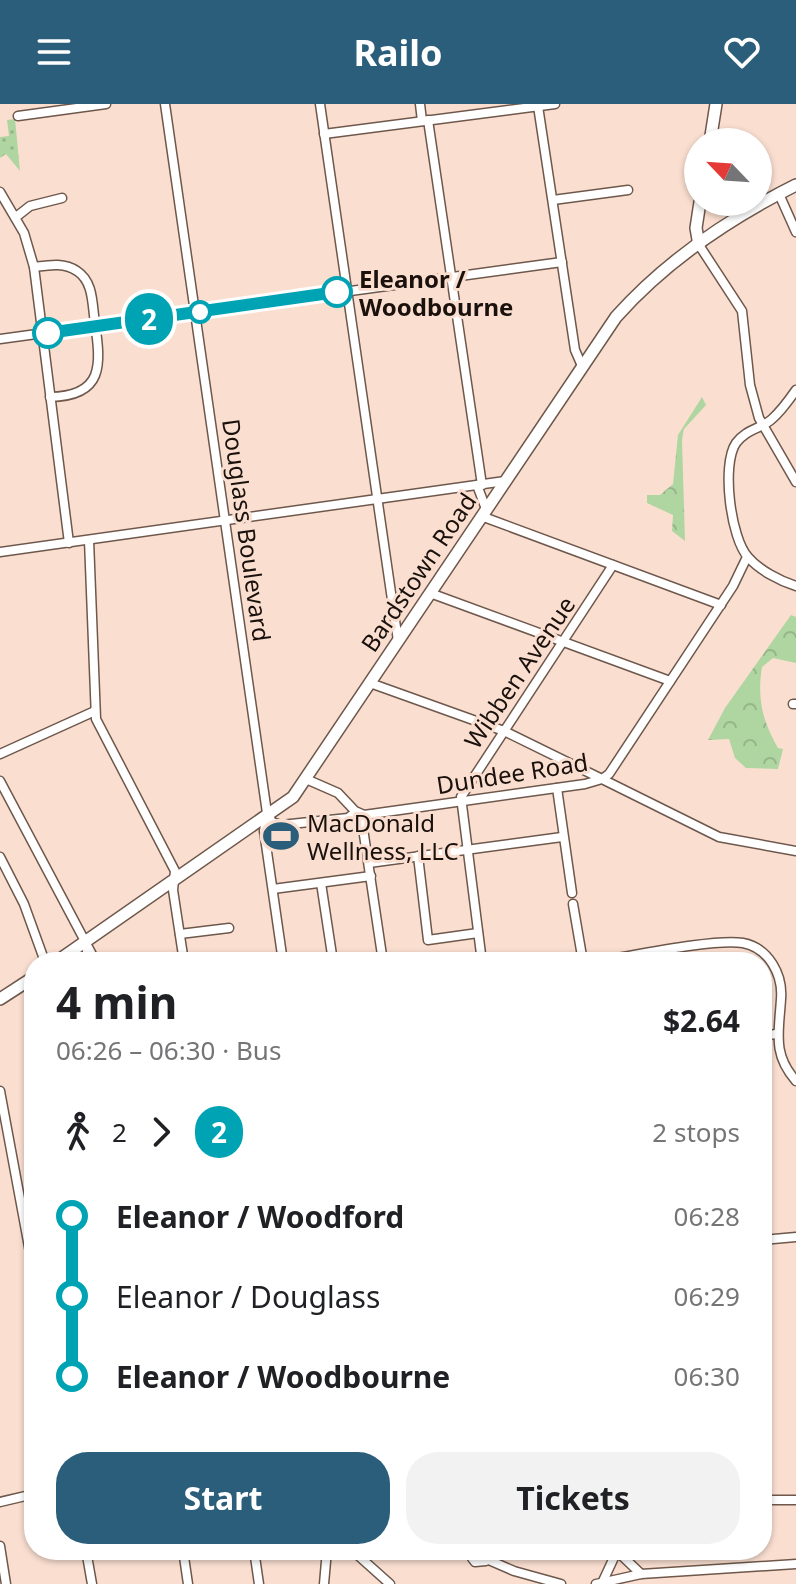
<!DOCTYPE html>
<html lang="en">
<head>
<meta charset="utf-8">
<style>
	:root { --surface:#fff; --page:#f2f2f2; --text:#202124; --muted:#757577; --accent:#2b5e7b }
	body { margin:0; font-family:"Noto Sans",sans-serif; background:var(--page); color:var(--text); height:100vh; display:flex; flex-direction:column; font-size:30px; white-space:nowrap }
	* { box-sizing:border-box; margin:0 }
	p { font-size:26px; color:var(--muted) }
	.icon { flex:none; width:44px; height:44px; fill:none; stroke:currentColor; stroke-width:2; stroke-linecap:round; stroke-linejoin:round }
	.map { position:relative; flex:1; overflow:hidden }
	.details { position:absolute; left:24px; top:848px; width:748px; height:608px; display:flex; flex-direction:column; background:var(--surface); border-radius:32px; box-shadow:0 2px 6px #0004 }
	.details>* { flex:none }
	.badge { padding:0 16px; border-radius:26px; font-size:28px; line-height:52px }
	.needle { width:52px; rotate:295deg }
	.controls { position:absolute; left:684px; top:24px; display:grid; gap:16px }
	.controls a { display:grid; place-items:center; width:88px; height:88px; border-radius:50%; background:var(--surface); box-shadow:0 2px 6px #0004; font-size:40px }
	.map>.badge { position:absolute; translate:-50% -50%; box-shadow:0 0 0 4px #fff }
	.legs { display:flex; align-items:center; gap:12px; height:88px; padding:0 32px; font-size:26px }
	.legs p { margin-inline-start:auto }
	.overview { display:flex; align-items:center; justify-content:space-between; height:136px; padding:0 32px }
	h1 { font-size:44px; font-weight:700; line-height:60px }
	.cta { display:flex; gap:16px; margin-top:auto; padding:16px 32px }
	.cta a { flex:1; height:92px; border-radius:32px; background:var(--accent); color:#fff; font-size:32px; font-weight:700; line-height:92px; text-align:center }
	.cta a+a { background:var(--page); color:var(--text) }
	ul { padding:0 32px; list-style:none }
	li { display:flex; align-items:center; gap:28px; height:80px; font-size:30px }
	li i { display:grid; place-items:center; width:12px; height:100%; margin:0 10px; background:currentColor }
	li i::after { content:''; width:20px; height:20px; margin:-10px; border:6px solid; border-radius:50%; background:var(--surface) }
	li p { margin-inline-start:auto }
	li:first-child i { background:linear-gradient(#0000 50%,currentColor 0) }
	li:last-child i { background:linear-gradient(currentColor 50%,#0000 0) }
	header { display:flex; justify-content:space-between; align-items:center; height:104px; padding:0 32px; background:var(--accent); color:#fff; font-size:36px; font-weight:700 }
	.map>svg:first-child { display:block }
	.forest { fill:url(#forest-crowns) }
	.park { fill:url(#park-dots) }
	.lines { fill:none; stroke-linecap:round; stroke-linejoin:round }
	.minor-casing { stroke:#6e574b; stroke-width:11 }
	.major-casing { stroke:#6e574b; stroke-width:14 }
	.minor { stroke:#fff; stroke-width:8 }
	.major { stroke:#fff; stroke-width:11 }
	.line-1-casing { stroke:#fff; stroke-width:18 }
	.line-1 { stroke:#00a3b4; stroke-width:12 }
	.stop-1-dot { fill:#fff; stroke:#00a3b4; stroke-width:4 }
	.labels { text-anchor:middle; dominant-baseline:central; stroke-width:6; stroke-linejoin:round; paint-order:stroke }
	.stop-label { font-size:24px; font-weight:bold; fill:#1a110d; stroke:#fadfd1; text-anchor:start }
	.street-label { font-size:24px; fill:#1a110d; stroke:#fadfd1 }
	.poi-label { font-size:24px; fill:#1a110d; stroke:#fadfd1; text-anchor:start }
</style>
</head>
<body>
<header><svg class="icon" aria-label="menu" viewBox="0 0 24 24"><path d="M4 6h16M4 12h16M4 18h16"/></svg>Railo<svg class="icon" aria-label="heart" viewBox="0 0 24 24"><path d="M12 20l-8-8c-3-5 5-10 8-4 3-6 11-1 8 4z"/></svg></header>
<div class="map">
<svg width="796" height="1480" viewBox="0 0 796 1480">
	<defs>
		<pattern id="forest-crowns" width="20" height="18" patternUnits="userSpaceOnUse" patternTransform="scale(2)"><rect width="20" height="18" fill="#afd5a0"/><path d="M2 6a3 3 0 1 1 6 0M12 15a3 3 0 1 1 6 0" fill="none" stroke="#96b689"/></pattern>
		<pattern id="park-dots" width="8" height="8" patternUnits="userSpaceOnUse" patternTransform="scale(2)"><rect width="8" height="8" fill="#afd5a0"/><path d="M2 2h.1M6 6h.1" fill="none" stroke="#96b689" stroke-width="1.8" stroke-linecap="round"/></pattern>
	</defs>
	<rect width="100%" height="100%" fill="#fadfd1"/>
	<g class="forest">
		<path d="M702 293 706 301 684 325 682 336 685 437 672 427 673 411 647 399V391H660L673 380 678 331Z"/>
		<path d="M791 511 796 513V559L773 554 762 563C757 594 762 616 778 644L783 645 778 665 746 664 735 654 729 635 708 636 725 604Z"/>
	</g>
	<path class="park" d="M15 15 20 67 6 50 0 54V33L9 32 7 16Z"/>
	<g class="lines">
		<g class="minor-casing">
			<g id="minor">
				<path d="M165 0 267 709 264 727 283 858"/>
				<path d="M320 0 398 537"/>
				<path d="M420 0 422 17"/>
				<path d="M538 2 575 246 582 262"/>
				<path d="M18 12 106 0"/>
				<path d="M428 16 482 381"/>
				<path d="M324 30 555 0"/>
				<path d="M0 88 24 129 34 163 69 439"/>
				<path d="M779 90 796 128"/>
				<path d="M553 96 628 86"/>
				<path d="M16 113 30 102 62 94"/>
				<path d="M699 141 742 207 750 281 759 314 796 378"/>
				<path d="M34 163C49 161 64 158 77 167 94 178 92 201 95 219 101 261 104 292 50 293"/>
				<path d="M0 235 562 158"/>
				<path d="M796 286C789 296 781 307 772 315 761 325 746 325 736 339 721 361 731 435 748 453 759 466 780 477 796 482"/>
				<path d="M477 381 486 405"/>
				<path d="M481 412 721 501"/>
				<path d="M89 436 96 615 175 767 173 786 184 858"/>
				<path d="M0 448 505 377"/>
				<path d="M430 489 670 577"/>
				<path d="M370 579 504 627 602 675 609 670 733 482 747 453"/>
				<path d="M793 600H796"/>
				<path d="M0 650 95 607"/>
				<path d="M306 675 338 689 355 707 364 711 585 680 602 675 719 733 796 747"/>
				<path d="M0 677 96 858"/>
				<path d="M557 684 572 789"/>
				<path d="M268 710 272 718 281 721 348 714 356 708"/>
				<path d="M361 711 383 858"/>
				<path d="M418 752 428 836 478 829"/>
				<path d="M0 753 24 800 45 858"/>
				<path d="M369 759 562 733"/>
				<path d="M321 779 332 851"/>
				<path d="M273 785 371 772"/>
				<path d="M573 800 583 858"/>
				<path d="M180 830 229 824"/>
				<path d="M87 838V858"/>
				<path d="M482 858 461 693 613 461"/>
				<path d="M594 858C628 853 714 834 743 839 769 844 783 871 781 895 779 928 772 950 796 977"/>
				<path d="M762 932 776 930"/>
				<path d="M0 987 34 1170"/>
				<path d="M762 1136 796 1133"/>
				<path d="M762 1396H796"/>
				<path d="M0 1398 34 1390"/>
				<path d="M0 1442 6 1480"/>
				<path d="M86 1446 92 1480"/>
				<path d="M183 1446 188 1480"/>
				<path d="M254 1446 259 1480"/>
				<path d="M352 1446 390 1480"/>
				<path d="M616 1446 641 1470"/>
				<path d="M486 1457 475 1458 472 1454 475 1450 514 1467 561 1480"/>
				<path d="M603 1477 617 1447"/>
				<path d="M324 1480 327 1446"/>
				<path d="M596 1480 641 1470 796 1460"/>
			</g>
		</g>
		<g class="major-casing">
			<g id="major">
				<path d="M710 38 716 0"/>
				<path d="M699 141 696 124 700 98"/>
				<path d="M56 858 293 693 616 213C665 158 730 114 796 81"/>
				<path d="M0 895 34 873"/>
			</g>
		</g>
		<use href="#minor" class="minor"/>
		<use href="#major" class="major"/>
	</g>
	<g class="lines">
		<g class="line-1-casing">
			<path id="line-1" d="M48 229 337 188"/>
		</g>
		<use href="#line-1" class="line-1"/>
	</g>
	<defs>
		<g id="stadium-bare" transform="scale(2.76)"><path d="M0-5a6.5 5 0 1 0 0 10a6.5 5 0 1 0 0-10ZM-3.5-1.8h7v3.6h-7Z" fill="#2b5e7b" stroke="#fadfd1" stroke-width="2.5" paint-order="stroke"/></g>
	</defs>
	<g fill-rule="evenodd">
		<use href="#stadium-bare" x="281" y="732"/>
	</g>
	<g class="stop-1-dot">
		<circle cx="337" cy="188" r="14"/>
		<circle cx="200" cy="208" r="10"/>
		<circle cx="48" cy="229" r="14"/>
	</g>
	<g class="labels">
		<g class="stop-label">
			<text x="359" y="174">Eleanor /<tspan x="359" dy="28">Woodbourne</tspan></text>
		</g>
		<g class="street-label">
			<text transform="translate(247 426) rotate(82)">Douglass Boulevard</text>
			<text transform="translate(418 468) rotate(-56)">Bardstown Road</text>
			<text transform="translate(519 568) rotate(-56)">Wibben Avenue</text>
			<text transform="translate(512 669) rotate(-9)">Dundee Road</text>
		</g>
		<g class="poi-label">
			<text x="307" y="718">MacDonald<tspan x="307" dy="28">Wellness, LLC</tspan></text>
		</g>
	</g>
</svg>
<div class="controls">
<a><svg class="needle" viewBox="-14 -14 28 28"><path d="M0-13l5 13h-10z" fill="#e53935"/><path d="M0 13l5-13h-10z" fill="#757577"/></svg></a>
</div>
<b class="badge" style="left:149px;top:215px;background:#00a3b4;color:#fff">2</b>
<section class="details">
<div class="overview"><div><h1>4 min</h1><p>06:26 – 06:30 · Bus</p></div><b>$2.64</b></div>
<div class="legs"><svg class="icon" aria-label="walk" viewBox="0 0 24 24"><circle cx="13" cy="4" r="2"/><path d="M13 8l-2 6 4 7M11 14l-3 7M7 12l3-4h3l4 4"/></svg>2<svg class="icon" aria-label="forward" viewBox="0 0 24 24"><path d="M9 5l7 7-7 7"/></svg><b class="badge" style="background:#00a3b4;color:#fff">2</b><p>2 stops</p></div>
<ul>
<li><i style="color:#00a3b4"></i><b>Eleanor / Woodford</b><p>06:28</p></li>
<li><i style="color:#00a3b4"></i><span>Eleanor / Douglass</span><p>06:29</p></li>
<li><i style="color:#00a3b4"></i><b>Eleanor / Woodbourne</b><p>06:30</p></li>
</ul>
<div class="cta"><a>Start</a><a>Tickets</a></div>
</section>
</div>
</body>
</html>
